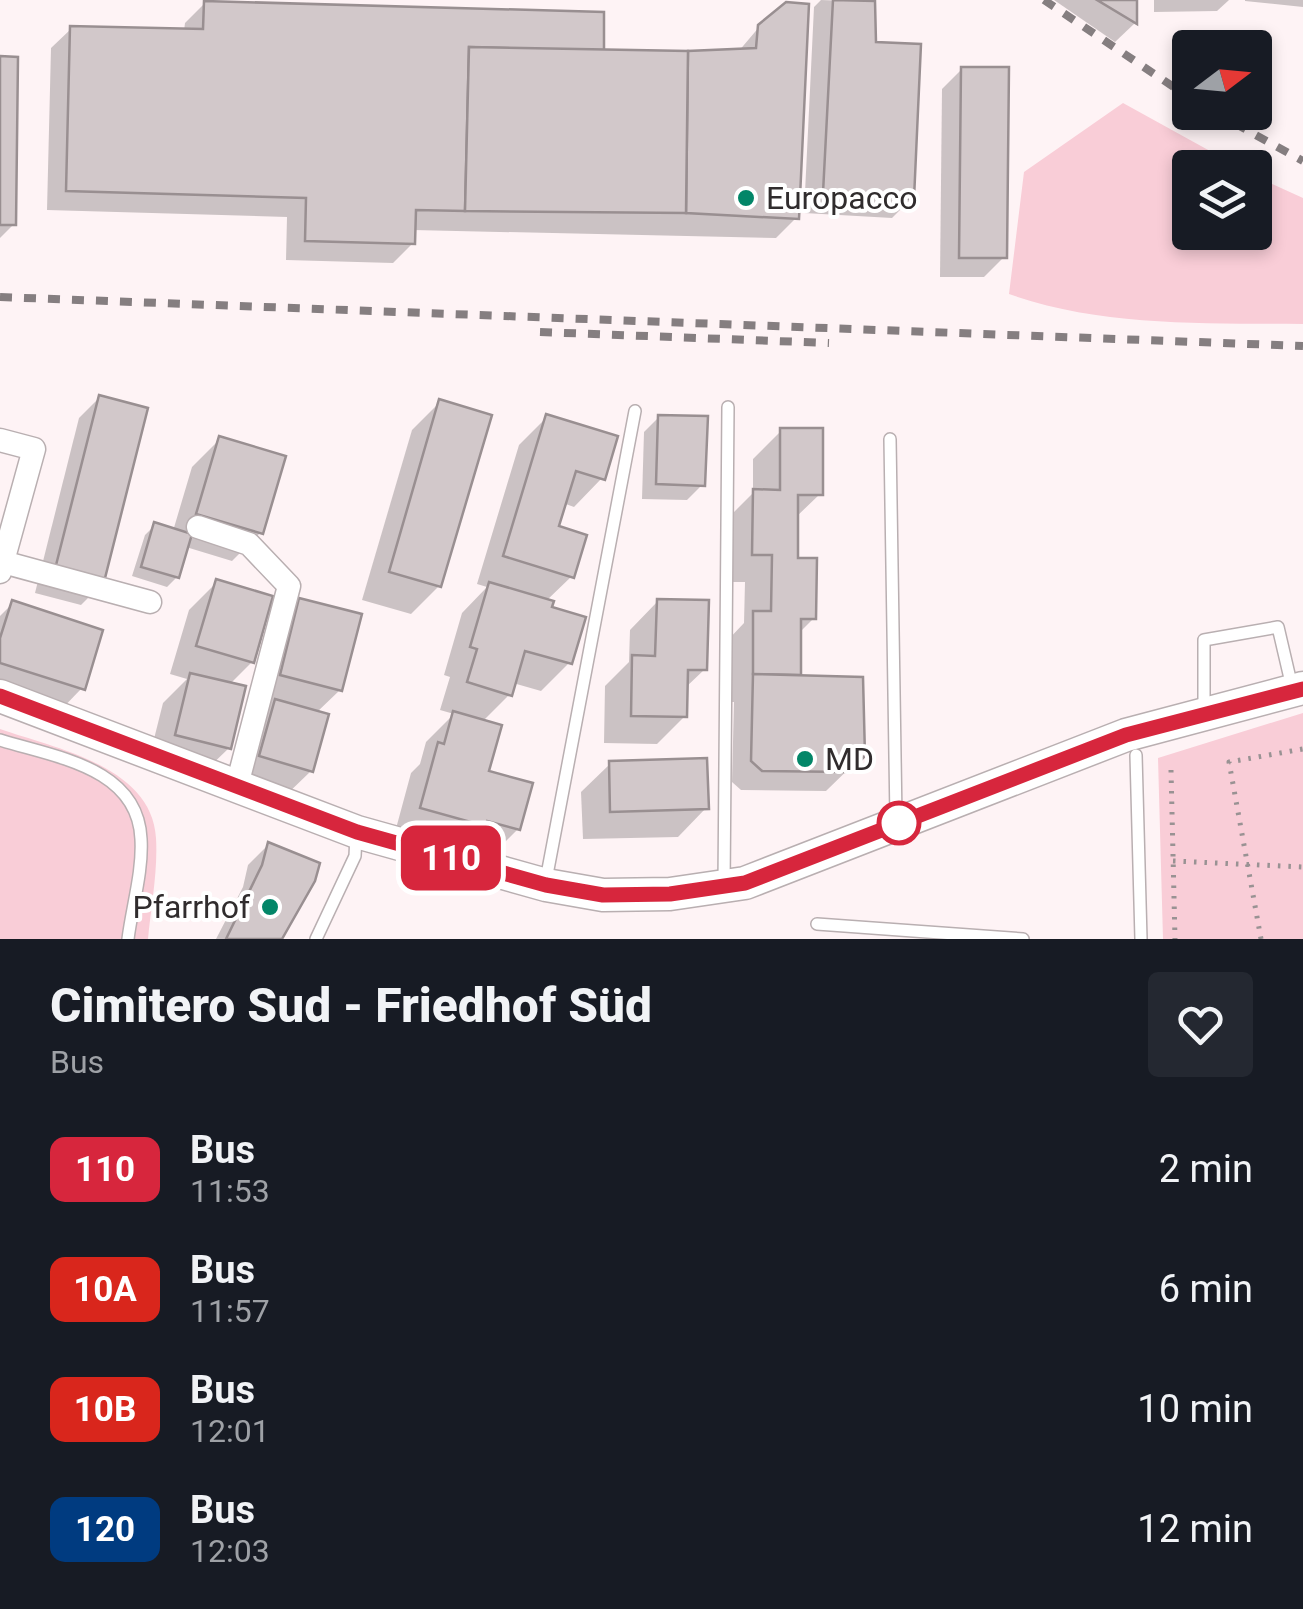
<!DOCTYPE html>
<html lang="en">
<head>
<meta charset="utf-8">
<style>
	:root { --surface:#171b24; --page:#242831; --text:#f1f3f6; --muted:#9ea1a6 }
	body { margin:0; font-family:Roboto,sans-serif; background:var(--page); color:var(--text); height:100vh; display:flex; flex-direction:column; font-size:38px; white-space:nowrap }
	* { box-sizing:border-box; margin:0 }
	p { font-size:32px; color:var(--muted) }
	.icon { flex:none; width:55px; height:55px; fill:none; stroke:currentColor; stroke-width:2; stroke-linecap:round; stroke-linejoin:round }
	.map { position:relative; height:939px; overflow:hidden }
	.side { display:flex; flex-direction:column; background:var(--surface); flex:1 }
	.side>* { flex:none }
	.badge { padding:0 20px; border-radius:15px; font-size:35px; line-height:65px }
	.needle { width:65px; rotate:74deg }
	.tools { position:absolute; left:1172px; top:30px; display:grid; gap:20px }
	.tools a { display:grid; place-items:center; width:100px; height:100px; border-radius:10px; background:var(--surface); box-shadow:0 5px 15px #0003; font-size:50px }
	.map>.badge { position:absolute; translate:-50% -50%; box-shadow:0 0 0 5px #fff }
	.round { display:grid; place-items:center; flex:none; width:105px; height:105px; border-radius:10px; background:var(--page) }
	.head { display:flex; align-items:center; justify-content:space-between; height:170px; padding:0 50px }
	h1 { font-size:48px; font-weight:800; line-height:75px }
	ul { padding:0; list-style:none }
	li { display:flex; align-items:center; gap:30px; height:120px; padding:0 50px }
	li div { flex:1 }
	li b { display:block; font-size:38px }
	li em { font-style:normal }
	li .badge { min-width:110px; font-weight:700; text-align:center }
	.map>svg:first-child { display:block }
	.green { fill:#f9cdd7 }
	.shadow { fill:#0003 }
	.building { fill:#d2c8ca; stroke:#998f91; stroke-width:2.5 }
	.lines { fill:none; stroke-linecap:round; stroke-linejoin:round }
	.lane-casing { stroke:#b9afb1; stroke-width:14 }
	.street-casing { stroke:#b9afb1; stroke-width:25 }
	.secondary-casing { stroke:#b9afb1; stroke-width:35 }
	.path { stroke:#999293; stroke-width:5; stroke-dasharray:2.5 8; stroke-linecap:butt }
	.lane { stroke:#fff; stroke-width:11 }
	.street { stroke:#fff; stroke-width:22 }
	.secondary { stroke:#fff; stroke-width:32 }
	.rail { stroke:#857e80; stroke-width:8; stroke-dasharray:12 12; stroke-linecap:butt }
	.line-casing { stroke:#fff; stroke-width:22 }
	.line { stroke:#d7263d; stroke-width:15 }
	.poi-dot { fill:#038668; stroke:#fff; stroke-width:4 }
	.stop-dot { fill:#fff; stroke:#d7263d; stroke-width:5 }
	.labels { text-anchor:middle; dominant-baseline:central; stroke-width:8; stroke-linejoin:round; paint-order:stroke }
	.poi-label { font-size:32px; fill:#302c2d; stroke:#fff; text-anchor:start }
</style>
</head>
<body>
<div class="map">
<svg width="1303" height="939" viewBox="0 0 1303 939">
	<rect width="100%" height="100%" fill="#fef3f5"/>
	<g class="green">
		<path d="M1123 103 1239 167 1190 168V232H1255V176L1303 198V324C1206 323 1102 327 1009 294L1024 172Z"/>
		<path d="M1303 713V939H1163L1158 758Z"/>
		<path d="M0 729C54 748 152 766 156 838 158 871 151 906 148 939H0Z"/>
	</g>
	<g class="shadow">
		<path d="M821 0 873 2 874 45 912 198 892 218 804 213 814 7Z"/>
		<path d="M1054 0H1135V23L1115 42Z"/>
		<path d="M1154 0H1229L1217 11 1154 12Z"/>
		<path d="M1303 0V7L1245 1V0Z"/>
		<path d="M205 3 601 53 738 52 760 26 796 218 776 238 413 230V243L393 263 286 260 287 217 47 210 51 48 72 28 184 31 185 23Z"/>
		<path d="M0 59 14 224 0 238Z"/>
		<path d="M962 69 1004 257 984 277H940L942 89Z"/>
		<path d="M99 398 101 585 81 605 35 593 79 418Z"/>
		<path d="M440 402 439 586 411 614 362 600 412 430Z"/>
		<path d="M547 417 602 478 574 507 563 503 556 528 572 576 546 601 569 663 541 691 513 683 510 694 482 722 486 773 518 829 490 857 394 836 411 773 420 764 426 742 454 714 440 710 450 677 444 675 462 613 487 587 477 584 519 445Z"/>
		<path d="M659 417 702 485 687 500 642 499 644 432Z"/>
		<path d="M781 431 820 494 795 518V561L814 618 798 634V674L794 678 863 755 826 791 741 790 732 782 734 702H726V642L744 623 745 582H725L726 520 753 493V459Z"/>
		<path d="M220 439 260 533 232 561 186 547 177 577 167 587 132 576 145 535 155 525 173 531 192 467Z"/>
		<path d="M217 582 252 662 229 685V748L200 776 148 763 163 703 187 679 170 674 189 610Z"/>
		<path d="M300 601 340 690 316 713 311 771 282 799 232 784 248 730 270 707 253 703 272 629Z"/>
		<path d="M658 601 705 669 685 688V716L657 744 604 743 605 686 629 662 630 630Z"/>
		<path d="M13 603 82 688 54 717 0 699V616Z"/>
		<path d="M610 764 706 808 678 837 583 839 581 792Z"/>
		<path d="M268 845 279 939H216L243 887 248 865Z"/>
	</g>
	<g class="building">
		<path d="M833 0 875 1 876 42 921 44 914 199 823 193Z"/>
		<path d="M1097 0H1137V24Z"/>
		<path d="M204 1 604 12V51L469 47 465 211 416 210 415 244 305 241 306 198 66 191 70 26 203 29Z"/>
		<path d="M786 2 809 4 799 219 686 213 688 51 756 48 758 25Z"/>
		<path d="M469 47 688 51 686 213 465 211Z"/>
		<path d="M0 56 18 57 16 225H0Z"/>
		<path d="M961 67H1009L1007 258H959Z"/>
		<path d="M99 395 148 408 103 586 54 573Z"/>
		<path d="M439 399 492 415 441 587 389 572Z"/>
		<path d="M546 414 618 436 605 480 576 471 559 526 587 535 574 578 503 556Z"/>
		<path d="M658 415 708 416 705 486 656 484Z"/>
		<path d="M780 428H823V495H798V558H817L816 619H801V675L753 674V611H771L772 555H752L753 489 780 490Z"/>
		<path d="M219 436 286 456 263 534 196 514Z"/>
		<path d="M154 522 192 534 179 578 141 567Z"/>
		<path d="M216 579 273 596 254 663 196 646Z"/>
		<path d="M489 582 554 601 552 607 586 617 572 664 525 651 512 696 467 682 477 649 470 647Z"/>
		<path d="M299 598 362 614 342 691 280 675Z"/>
		<path d="M657 599 709 600 707 670H688L687 717 631 716 632 655 655 656Z"/>
		<path d="M12 600 103 630 85 690 0 663V638Z"/>
		<path d="M190 673 246 686 231 749 175 735Z"/>
		<path d="M753 674 863 677 865 756 849 772 762 771 751 761Z"/>
		<path d="M275 699 329 714 313 772 259 756Z"/>
		<path d="M453 711 502 725 489 771 533 783 520 830 487 821 485 826 420 808 438 742 444 744Z"/>
		<path d="M707 758 709 809 610 812 609 761Z"/>
		<path d="M268 842 320 863 315 881 282 939H226L262 865Z"/>
	</g>
	<g class="lines">
		<g class="lane-casing">
			<g id="lane">
				<path d="M890 439 896 819"/>
				<path d="M1204 710V640L1278 627 1292 687"/>
				<path d="M0 740C54 757 138 767 141 839 143 871 132 907 128 939"/>
				<path d="M1136 755 1141 939"/>
				<path d="M546 880 635 411"/>
				<path d="M724 885 728 407"/>
				<path d="M817 924 1023 939"/>
				<path d="M316 939 355 856 356 836"/>
			</g>
		</g>
		<g class="street-casing">
			<g id="street">
				<path d="M0 440 34 449 0 572"/>
				<path d="M198 527 249 544 289 586 236 789"/>
				<path d="M3 562 150 602"/>
			</g>
		</g>
		<g class="secondary-casing">
			<path id="secondary" d="M0 696 357 832 546 885 603 895 670 894 745 883 1126 735 1303 688"/>
		</g>
		<g class="path">
			<path d="M1171 770 1175 939"/>
			<path d="M1173 861 1303 867"/>
			<path d="M1261 939 1229 762 1303 749"/>
		</g>
		<use href="#lane" class="lane"/>
		<use href="#street" class="street"/>
		<use href="#secondary" class="secondary"/>
		<g class="rail">
			<path d="M1044 0 1190 98"/>
			<path d="M1214 112 1303 161"/>
			<path d="M0 297 1303 346"/>
			<path d="M540 332 829 343"/>
		</g>
	</g>
	<g class="lines">
		<g class="line-casing">
			<path id="line" d="M0 696 357 832 546 885 603 895 670 894 745 883 1126 735 1303 689"/>
		</g>
		<use href="#line" class="line"/>
	</g>
	<g class="poi-dot">
		<circle cx="746" cy="198" r="10"/>
		<circle cx="805" cy="759" r="10"/>
		<circle cx="270" cy="907" r="10"/>
	</g>
	<circle class="stop-dot" cx="899" cy="823" r="20"/>
	<g class="labels">
		<g class="poi-label">
			<text x="766" y="198">Europacco</text>
			<text x="825" y="759">MD</text>
			<text x="250" y="907" text-anchor="end">Pfarrhof</text>
		</g>
	</g>
</svg>
<div class="tools">
<a><svg class="needle" viewBox="-14 -14 28 28"><path d="M0-13l5 13h-10z" fill="#e53935"/><path d="M0 13l5-13h-10z" fill="#9ea1a6"/></svg></a>
<a><svg class="icon" aria-label="layers" viewBox="0 0 24 24"><path d="M12 4l9 5-9 5-9-5zM3 14l9 5 9-5"/></svg></a>
</div>
<b class="badge" style="left:451px;top:858px;background:#d7263d;color:#fff">110</b>
</div>
<section class="side">
<div class="head"><div><h1>Cimitero Sud - Friedhof Süd</h1><p>Bus</p></div><a class="round"><svg class="icon" aria-label="heart" viewBox="0 0 24 24"><path d="M12 20l-8-8c-3-5 5-10 8-4 3-6 11-1 8 4z"/></svg></a></div>
<ul>
<li><span class="badge" style="background:#d7263d;color:#fff">110</span><div><b>Bus</b><p>11:53</p></div><em>2 min</em></li>
<li><span class="badge" style="background:#d9261c;color:#fff">10A</span><div><b>Bus</b><p>11:57</p></div><em>6 min</em></li>
<li><span class="badge" style="background:#d9261c;color:#fff">10B</span><div><b>Bus</b><p>12:01</p></div><em>10 min</em></li>
<li><span class="badge" style="background:#003b80;color:#fff">120</span><div><b>Bus</b><p>12:03</p></div><em>12 min</em></li>
</ul>
</section>
</body>
</html>
